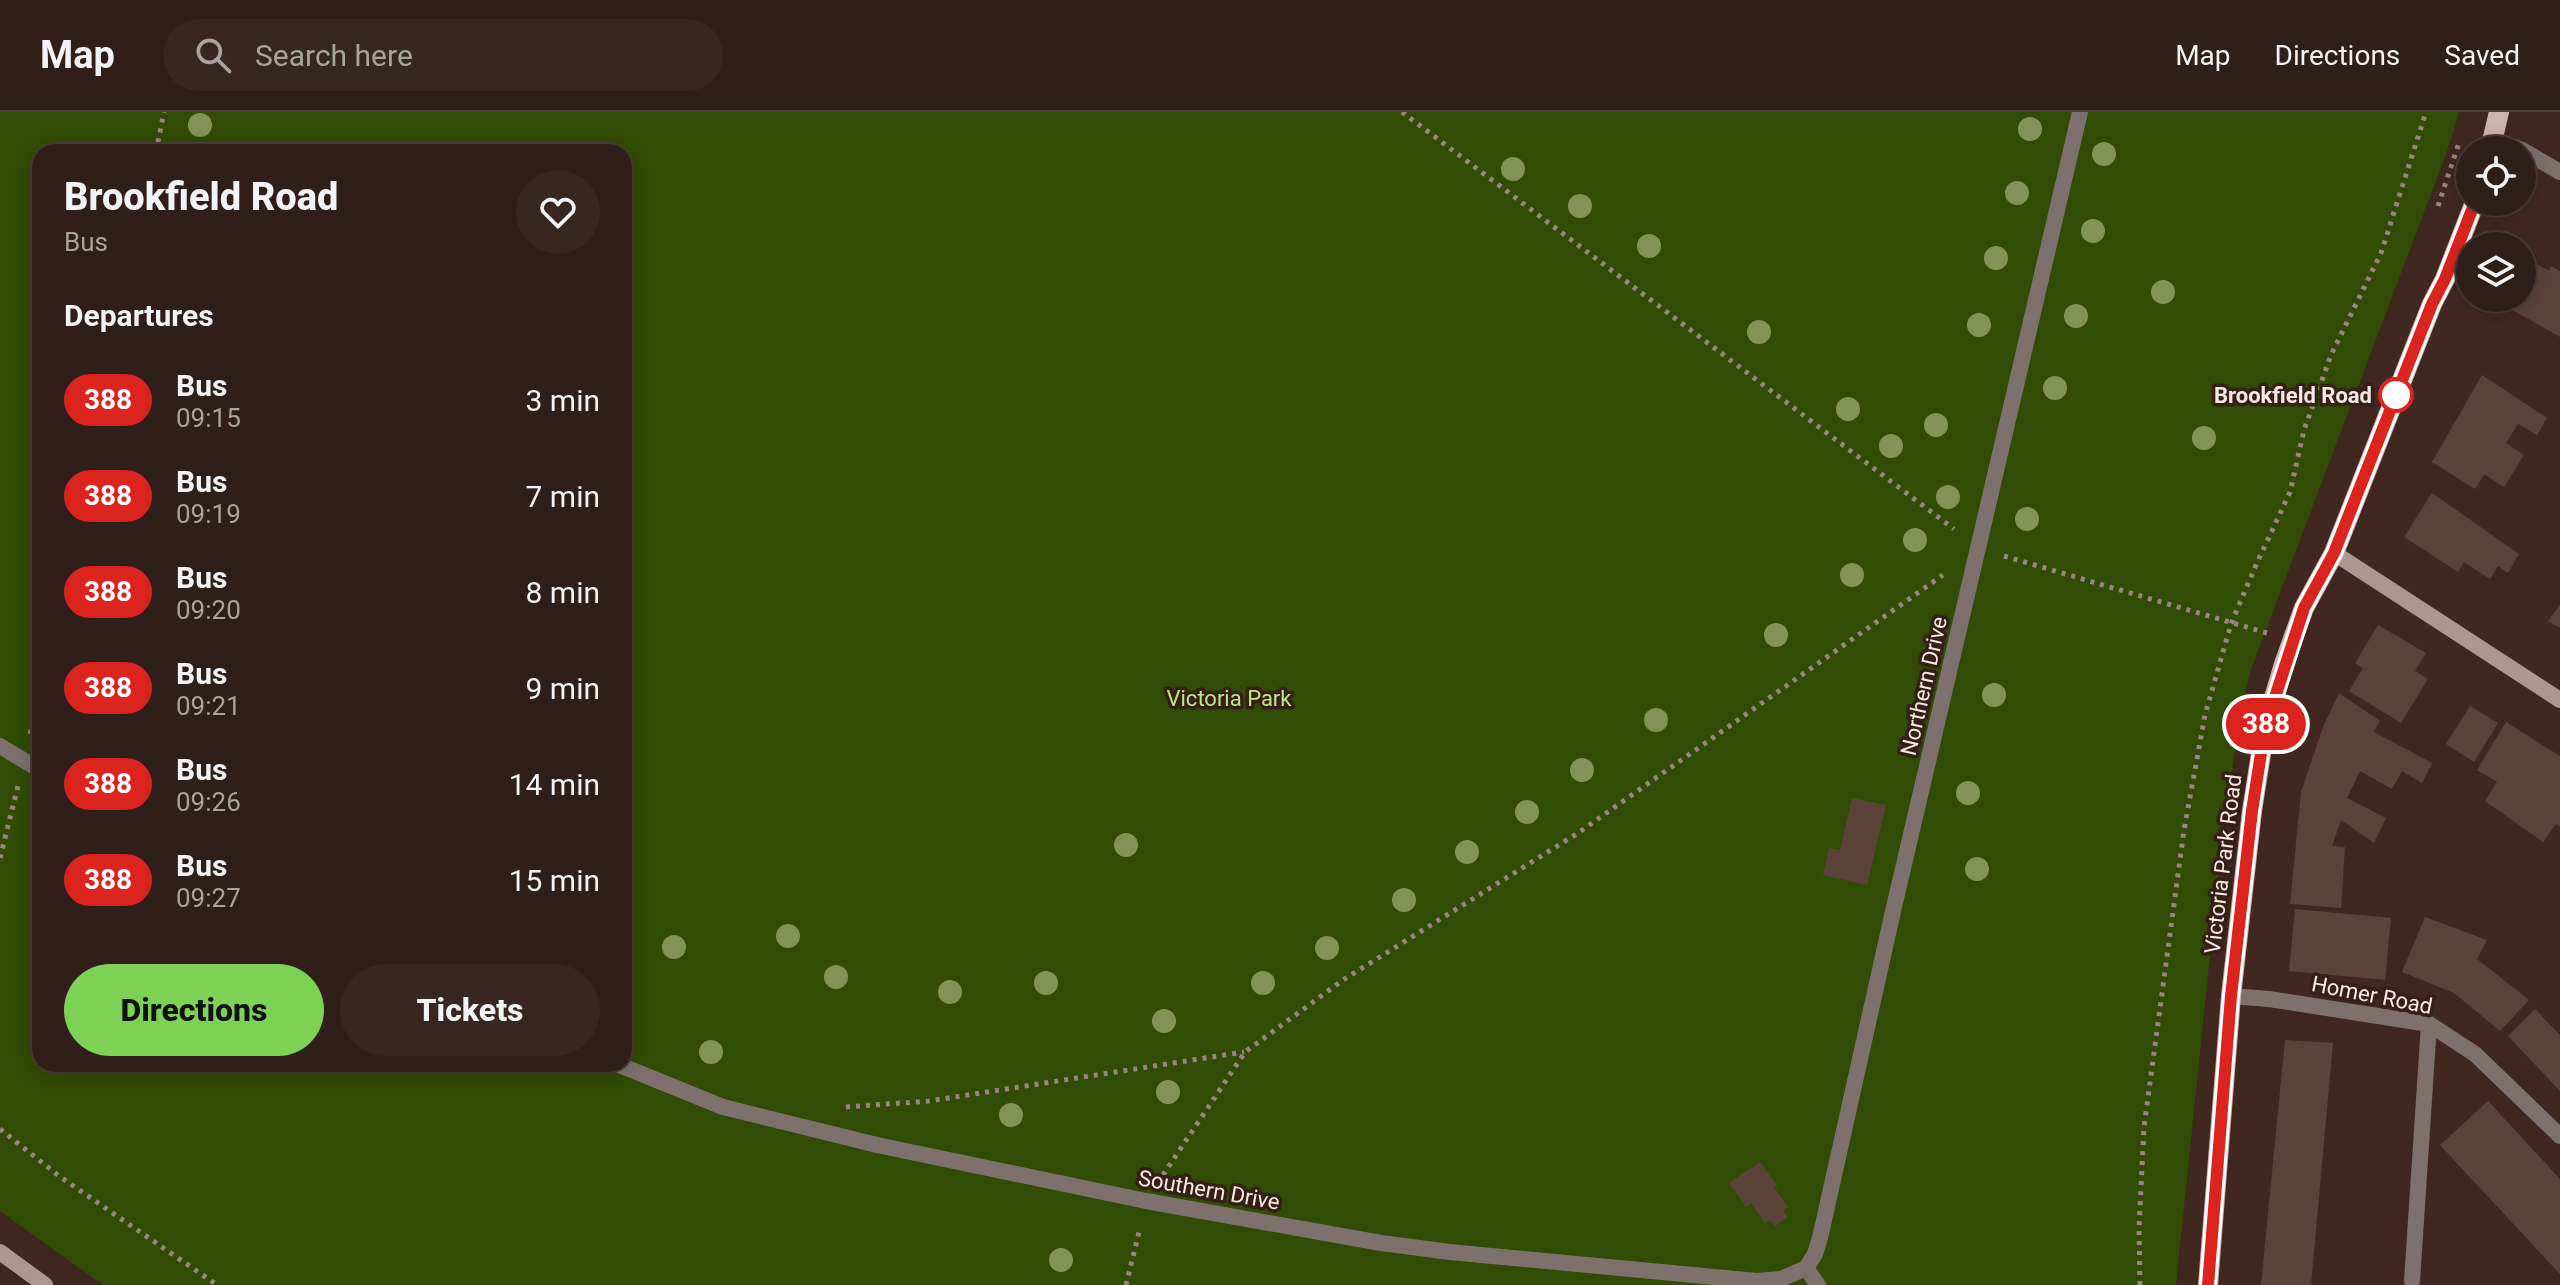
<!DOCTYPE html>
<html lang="en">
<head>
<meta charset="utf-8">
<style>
	:root { --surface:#301e18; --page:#382721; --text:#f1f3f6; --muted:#a8a2a2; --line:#4b3c37; --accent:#7dd154 }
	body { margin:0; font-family:Roboto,sans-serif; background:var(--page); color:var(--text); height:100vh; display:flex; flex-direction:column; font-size:30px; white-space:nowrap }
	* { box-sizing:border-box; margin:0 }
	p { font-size:26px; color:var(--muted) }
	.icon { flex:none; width:44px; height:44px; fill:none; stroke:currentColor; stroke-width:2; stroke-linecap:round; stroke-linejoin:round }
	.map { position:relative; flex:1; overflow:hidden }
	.panel { position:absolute; left:32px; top:32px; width:600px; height:928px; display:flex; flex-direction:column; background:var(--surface); border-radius:24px; box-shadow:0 4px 20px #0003,0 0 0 2px var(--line) }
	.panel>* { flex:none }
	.badge { padding:0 16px; border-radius:26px; font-size:28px; line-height:52px }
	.tools { position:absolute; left:2456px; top:24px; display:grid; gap:16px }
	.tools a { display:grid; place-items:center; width:80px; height:80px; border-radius:50%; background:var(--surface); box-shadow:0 4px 20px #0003,0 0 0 2px var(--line); font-size:40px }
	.map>.badge { position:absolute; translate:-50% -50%; box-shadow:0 0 0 4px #fff }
	h2 { padding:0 32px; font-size:30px; line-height:72px }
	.round { display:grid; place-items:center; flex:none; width:84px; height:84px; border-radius:42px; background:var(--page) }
	.overview { display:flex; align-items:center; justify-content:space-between; height:136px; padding:0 32px }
	h1 { font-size:38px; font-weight:800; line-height:60px }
	.button { display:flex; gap:16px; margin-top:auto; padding:16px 32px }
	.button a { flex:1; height:92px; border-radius:48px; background:var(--accent); color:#111; font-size:32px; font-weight:800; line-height:92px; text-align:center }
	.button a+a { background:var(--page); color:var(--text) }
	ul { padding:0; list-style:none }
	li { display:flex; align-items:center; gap:24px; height:96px; padding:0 32px }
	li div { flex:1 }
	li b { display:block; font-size:30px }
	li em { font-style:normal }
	li .badge { min-width:88px; font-weight:700; text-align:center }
	header { display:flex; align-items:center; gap:48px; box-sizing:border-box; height:112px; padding:0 40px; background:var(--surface); border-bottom:2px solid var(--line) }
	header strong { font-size:38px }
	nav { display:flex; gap:44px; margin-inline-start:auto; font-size:28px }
	.search { width:560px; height:72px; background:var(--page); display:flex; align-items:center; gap:20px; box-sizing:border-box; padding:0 28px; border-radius:44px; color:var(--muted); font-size:30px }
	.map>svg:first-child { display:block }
	.green { fill:#314c04; fill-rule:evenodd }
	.building { fill:#5c433a }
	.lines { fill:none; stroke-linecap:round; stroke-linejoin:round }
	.path { stroke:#99857e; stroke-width:5; stroke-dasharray:4 6; stroke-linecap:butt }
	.lane { stroke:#7e716d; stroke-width:16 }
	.street { stroke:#7e716d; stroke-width:16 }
	.secondary { stroke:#ab9790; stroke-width:16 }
	.primary { stroke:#cdb3ab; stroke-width:20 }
	.tree { fill:#839257 }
	.line-casing { stroke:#fff; stroke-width:18 }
	.line { stroke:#dc241f; stroke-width:12 }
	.stop-dot { fill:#fff; stroke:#dc241f; stroke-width:4 }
	.labels { text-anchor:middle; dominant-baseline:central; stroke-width:7; stroke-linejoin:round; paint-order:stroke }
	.stop-label { font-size:22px; font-weight:bold; fill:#faeae4; stroke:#351f16; text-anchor:end }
	.street-label { font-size:22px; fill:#faeae4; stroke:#351f16 }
	.park-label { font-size:22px; fill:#bae884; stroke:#351f16 }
</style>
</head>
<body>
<header>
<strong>Map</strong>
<div class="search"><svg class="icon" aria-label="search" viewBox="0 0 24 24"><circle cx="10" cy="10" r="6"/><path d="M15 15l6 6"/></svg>Search here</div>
<nav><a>Map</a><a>Directions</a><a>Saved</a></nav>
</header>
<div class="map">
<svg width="2560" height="1173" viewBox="0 0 2560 1173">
	<rect width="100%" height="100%" fill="#402820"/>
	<path class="green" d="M0 0H2459L2448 37 2250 560 2238 616 2220 746 2176 1173H103L0 1099ZM40 40H624V952H40Z"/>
	<g class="building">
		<path d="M2528 147 2549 159 2551 154 2560 159V225L2502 192 2505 186H2522V157Z"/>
		<path d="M2482 263 2547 306 2537 323 2518 312 2506 331 2524 343 2504 375 2484 362 2475 377 2432 350Z"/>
		<path d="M2432 381 2519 442 2508 461 2498 454 2490 467 2464 450 2458 460 2404 425Z"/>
		<path d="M2560 493V516L2548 509Z"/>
		<path d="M2378 513 2426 541 2415 559 2428 567 2401 611 2349 579 2363 556 2355 551Z"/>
		<path d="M2339 581 2380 609 2374 620 2432 651 2422 671 2402 659 2392 677 2360 659 2347 686 2386 706 2374 731 2341 708 2332 734 2345 735 2341 796 2290 792 2301 680 2323 615Z"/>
		<path d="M2470 594 2498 611 2474 650 2446 632Z"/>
		<path d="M2506 610 2560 644V715L2556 712 2543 730 2485 689 2497 670 2477 658Z"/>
		<path d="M1852 686 1886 693 1867 773 1823 763 1829 736 1840 738Z"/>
		<path d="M2295 797 2391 806 2385 868 2289 859Z"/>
		<path d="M2425 805 2487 828 2477 847 2529 888 2500 919 2454 881 2402 860Z"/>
		<path d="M2535 897 2560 923V979L2508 924Z"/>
		<path d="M2285 928 2333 931 2311 1173H2261Z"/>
		<path d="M2488 989 2560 1067V1162L2440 1033Z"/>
		<path d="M1760 1050 1777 1074 1774 1075 1788 1095 1783 1099 1788 1105 1775 1114 1770 1108 1765 1111 1751 1091 1746 1095 1729 1071Z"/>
	</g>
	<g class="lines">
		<g class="path">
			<path d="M1402 0 1954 417"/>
			<path d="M156 40 164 0"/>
			<path d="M2438 94 2459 31"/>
			<path d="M2004 444 2267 521"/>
			<path d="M30 622 40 576"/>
			<path d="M0 746 18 674"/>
			<path d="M846 995 929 989 1244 940"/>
			<path d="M0 1017 59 1064 217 1173"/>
			<path d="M1163 1063 1245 940 1343 868 1578 721 1943 463"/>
			<path d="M1126 1173 1140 1116"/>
			<path d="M2140 1173 2139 1116 2144 1015 2184 718 2205 603 2231 512 2256 453 2290 380 2304 318 2331 243 2381 141 2426 0"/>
		</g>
		<path class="lane" d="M2412 1169 2429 912"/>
		<g class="street">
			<path d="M2491 26 2522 38"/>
			<path d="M2522 38 2560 60"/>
			<path d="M0 634 40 658"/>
			<path d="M2231 884 2269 887 2429 912 2475 942 2560 1024"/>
			<path d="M617 952 723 995 877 1033 1146 1089 1381 1131 1450 1140 1757 1169 1781 1167 1806 1156"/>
			<path d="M1806 1156 1815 1142 1820 1126 1894 795 2080 0"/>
			<path d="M1806 1156 1818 1173"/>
		</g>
		<g class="secondary">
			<path d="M2334 441 2560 588"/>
			<path d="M0 1140 45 1173"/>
		</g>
		<g class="primary">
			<path d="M2490 38 2499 0"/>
			<path d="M2208 1173 2231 884 2252 699 2265 616 2284 552 2304 496 2334 441 2432 192 2445 167 2475 90"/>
		</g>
	</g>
	<g class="tree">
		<circle cx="200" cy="13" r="12"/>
		<circle cx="2030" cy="17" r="12"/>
		<circle cx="2104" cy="42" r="12"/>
		<circle cx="1513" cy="57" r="12"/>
		<circle cx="2017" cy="81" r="12"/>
		<circle cx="1580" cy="94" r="12"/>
		<circle cx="2093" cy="119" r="12"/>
		<circle cx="1649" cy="134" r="12"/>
		<circle cx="1996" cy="146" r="12"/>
		<circle cx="2163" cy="180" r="12"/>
		<circle cx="2076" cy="204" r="12"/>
		<circle cx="1979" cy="213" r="12"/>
		<circle cx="1759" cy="220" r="12"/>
		<circle cx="2055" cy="276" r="12"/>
		<circle cx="1848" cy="297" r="12"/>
		<circle cx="1936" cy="313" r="12"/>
		<circle cx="2204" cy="326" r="12"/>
		<circle cx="1891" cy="334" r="12"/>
		<circle cx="1948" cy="385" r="12"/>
		<circle cx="2027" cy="407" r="12"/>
		<circle cx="1915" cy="428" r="12"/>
		<circle cx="1852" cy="463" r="12"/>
		<circle cx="1776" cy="523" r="12"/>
		<circle cx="1994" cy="583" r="12"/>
		<circle cx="1656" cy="608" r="12"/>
		<circle cx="1582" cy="658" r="12"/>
		<circle cx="1968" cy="681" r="12"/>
		<circle cx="1527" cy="700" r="12"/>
		<circle cx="1126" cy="733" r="12"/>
		<circle cx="1467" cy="740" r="12"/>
		<circle cx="1977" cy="757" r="12"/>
		<circle cx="1404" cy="788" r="12"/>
		<circle cx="788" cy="824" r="12"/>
		<circle cx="674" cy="835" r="12"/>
		<circle cx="1327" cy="836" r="12"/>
		<circle cx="836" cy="865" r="12"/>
		<circle cx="1046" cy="871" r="12"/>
		<circle cx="1263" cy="871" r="12"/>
		<circle cx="950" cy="880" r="12"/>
		<circle cx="1164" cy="909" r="12"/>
		<circle cx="711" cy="940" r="12"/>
		<circle cx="1168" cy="980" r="12"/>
		<circle cx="1011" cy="1003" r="12"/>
		<circle cx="1061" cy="1148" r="12"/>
	</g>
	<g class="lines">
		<g class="line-casing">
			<path id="line" d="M2208 1173 2231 884 2252 699 2265 616 2304 496 2334 441 2432 192 2445 167 2475 90"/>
		</g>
		<use href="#line" class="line"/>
	</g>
	<circle class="stop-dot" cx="2396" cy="283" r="16"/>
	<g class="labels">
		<g class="stop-label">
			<text x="2372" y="283">Brookfield Road</text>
		</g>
		<g class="street-label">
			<text transform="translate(1924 574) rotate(-77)">Northern Drive</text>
			<text transform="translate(2223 752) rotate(-83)">Victoria Park Road</text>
			<text transform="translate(2372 883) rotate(11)">Homer Road</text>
			<text transform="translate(1209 1078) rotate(10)">Southern Drive</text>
		</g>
		<g class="park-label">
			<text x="1229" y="586">Victoria Park</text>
		</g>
	</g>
</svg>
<div class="tools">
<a><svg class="icon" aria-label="locate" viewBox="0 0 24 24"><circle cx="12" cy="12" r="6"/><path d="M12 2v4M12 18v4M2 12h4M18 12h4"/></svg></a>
<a><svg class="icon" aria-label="layers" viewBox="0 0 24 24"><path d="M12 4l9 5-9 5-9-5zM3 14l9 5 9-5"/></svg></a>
</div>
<b class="badge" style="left:2266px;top:612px;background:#dc241f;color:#fff">388</b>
<section class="panel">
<div class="overview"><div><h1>Brookfield Road</h1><p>Bus</p></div><a class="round"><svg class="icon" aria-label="heart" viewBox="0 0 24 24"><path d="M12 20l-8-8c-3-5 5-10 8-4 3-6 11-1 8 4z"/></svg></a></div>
<h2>Departures</h2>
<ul>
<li><span class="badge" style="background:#dc241f;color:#fff">388</span><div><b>Bus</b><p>09:15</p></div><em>3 min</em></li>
<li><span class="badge" style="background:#dc241f;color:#fff">388</span><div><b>Bus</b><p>09:19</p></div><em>7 min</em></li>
<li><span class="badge" style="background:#dc241f;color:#fff">388</span><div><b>Bus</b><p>09:20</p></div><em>8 min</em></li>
<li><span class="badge" style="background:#dc241f;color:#fff">388</span><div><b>Bus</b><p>09:21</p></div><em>9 min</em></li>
<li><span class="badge" style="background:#dc241f;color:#fff">388</span><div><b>Bus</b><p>09:26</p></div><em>14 min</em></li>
<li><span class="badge" style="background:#dc241f;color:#fff">388</span><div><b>Bus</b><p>09:27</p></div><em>15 min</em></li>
</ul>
<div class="button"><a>Directions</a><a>Tickets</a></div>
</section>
</div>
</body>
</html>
